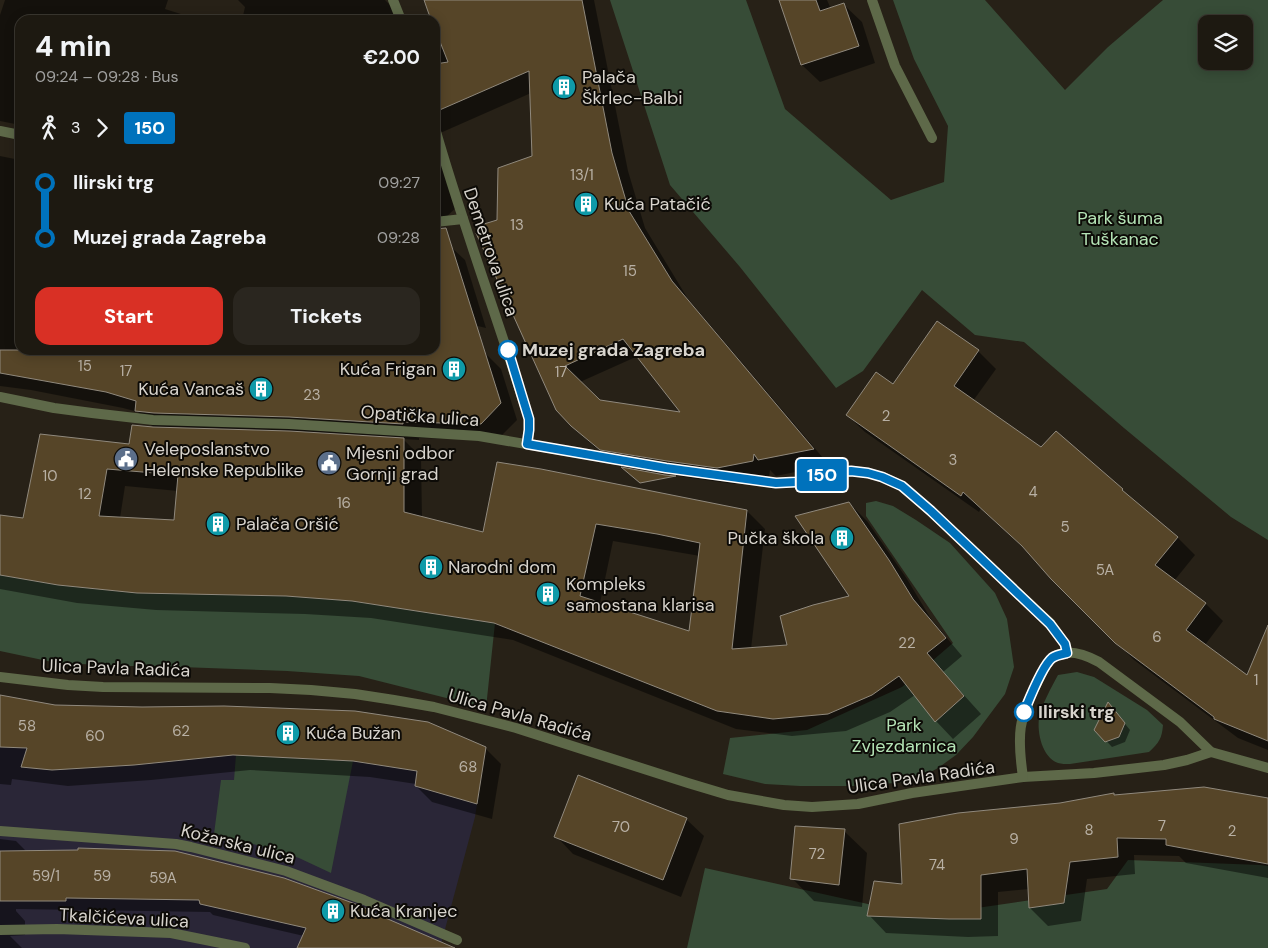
<!DOCTYPE html>
<html lang="en">
<head>
<meta charset="utf-8">
<style>
	:root { --surface:#1d1911; --page:#2a261f; --text:#f1f3f6; --muted:#a0a09f; --line:#3b3831; --accent:#d93025 }
	body { margin:0; font-family:"DM Sans",sans-serif; background:var(--page); color:var(--text); height:100vh; display:flex; flex-direction:column; font-size:19px; white-space:nowrap }
	* { box-sizing:border-box; margin:0 }
	p { font-size:16px; color:var(--muted) }
	.icon { flex:none; width:28px; height:28px; fill:none; stroke:currentColor; stroke-width:2; stroke-linecap:round; stroke-linejoin:round }
	.map { position:relative; flex:1; overflow:hidden }
	.drawer { position:absolute; left:15px; top:15px; width:425px; height:340px; display:flex; flex-direction:column; background:var(--surface); border-radius:15px; box-shadow:0 2px 12px #0003,0 0 0 1px var(--line) }
	.drawer>* { flex:none }
	.badge { padding:0 10px; border-radius:4px; font-size:18px; line-height:32px }
	.fabs { position:absolute; left:1198px; top:15px; display:grid; gap:10px }
	.fabs a { display:grid; place-items:center; width:55px; height:55px; border-radius:10px; background:var(--surface); box-shadow:0 2px 12px #0003,0 0 0 1px var(--line); font-size:25px }
	.map>.badge { position:absolute; translate:-50% -50%; box-shadow:0 0 0 2px #fff }
	.legs { display:flex; align-items:center; gap:8px; height:55px; padding:0 20px; font-size:16px }
	.legs p { margin-inline-start:auto }
	.head { display:flex; align-items:center; justify-content:space-between; height:85px; padding:0 20px }
	h1 { font-size:28px; font-weight:800; line-height:38px }
	.button { display:flex; gap:10px; margin-top:auto; padding:10px 20px }
	.button a { flex:1; height:58px; border-radius:15px; background:var(--accent); color:#fff; font-size:20px; font-weight:800; line-height:58px; text-align:center }
	.button a+a { background:var(--page); color:var(--text) }
	ul { padding:0 20px; list-style:none }
	li { display:flex; align-items:center; gap:18px; height:55px; font-size:19px }
	li i { display:grid; place-items:center; width:8px; height:100%; margin:0 6px; background:currentColor }
	li i::after { content:''; width:12px; height:12px; margin:-6px; border:4px solid; border-radius:50%; background:var(--surface) }
	li p { margin-inline-start:auto }
	li:first-child i { background:linear-gradient(#0000 50%,currentColor 0) }
	li:last-child i { background:linear-gradient(currentColor 50%,#0000 0) }
	.map>svg:first-child { display:block }
	.commercial { fill:#2a2637 }
	.green { fill:#374c37; fill-rule:evenodd }
	.shadow { fill:#0007; fill-rule:evenodd }
	.building { fill:#564528; stroke:#90897d; fill-rule:evenodd }
	.lines { fill:none; stroke-linecap:round; stroke-linejoin:round }
	.pedestrian { stroke:#5e6949; stroke-width:10 }
	.minor { stroke:#5e6949; stroke-width:10 }
	.line-1-casing { stroke:#fff; stroke-width:11 }
	.line-1 { stroke:#0072bc; stroke-width:8 }
	.stop-1-dot { fill:#fff; stroke:#0072bc; stroke-width:2.5 }
	.labels { text-anchor:middle; dominant-baseline:central; stroke-width:4; stroke-linejoin:round; paint-order:stroke }
	.number-label { font-size:15px; fill:#b8b0a4 }
	.poi-label { font-size:18px; fill:#d8d4cd; stroke:#0d0b07; text-anchor:start }
	.park-label { font-size:18px; fill:#b5e4b6; stroke:#0d0b07 }
	.street-label { font-size:18px; fill:#d8d4cd; stroke:#0d0b07 }
	.stop-label { font-size:18px; font-weight:bold; fill:#d8d4cd; stroke:#0d0b07; text-anchor:start }
</style>
</head>
<body>
<div class="map">
<svg width="1268" height="948" viewBox="0 0 1268 948">
	<rect width="100%" height="100%" fill="#272117"/>
	<path class="commercial" d="M0 695 55 705 142 707 224 706 354 711 428 722 486 747 475 817 440 948H0Z"/>
	<g class="green">
		<path d="M610 0H746L785 109 891 200 944 182 948 126 914 59 893 0H985L1065 90 1108 47 1163 0H1268V540L1231 517 1124 428 1024 342 975 335 922 290 863 371 836 388 740 267 670 185ZM1206 24H1244V61H1206Z"/>
		<path d="M876 501 893 506 916 520 950 543 995 593 1007 619 1014 667 1005 694 973 737 956 755 938 768 918 779 907 782 857 786H800L765 784 723 774 730 738 807 730 902 687 953 643 866 516V503Z"/>
		<path d="M0 575 58 585 137 593 286 596 352 601 495 623 486 708 359 676 287 671 153 666H128L57 663 0 651Z"/>
		<path d="M1077 672 1094 677 1147 710 1163 725C1162 738 1159 743 1149 752L1070 764C1066 764 1061 764 1058 763 1042 757 1037 733 1039 718 1041 706 1052 686 1058 675Z"/>
		<path d="M236 755 353 761 331 873 299 858 269 848 214 834 221 780H234Z"/>
		<path d="M1128 860 1260 865 1268 866V948H687L705 868 922 916 1107 889Z"/>
	</g>
	<g class="shadow">
		<path d="M5 0H168L165 9 184 15 189 20H20V125L0 121V15Z"/>
		<path d="M238 0H385L402 17V20H242L245 7Z"/>
		<path d="M423 0H594L628 171 645 228 688 299 829 465 776 476 770 470 769 477 734 484 684 477 618 466 589 442 557 410 503 222 534 157 531 93 438 134 460 204 444 219 435 218V43L452 57 435 23V20H433ZM638 356 683 414 599 401 580 382Z"/>
		<path d="M781 0H827L831 9 844 5 862 22 875 63 820 82 802 65Z"/>
		<path d="M0 156 20 160V350H435V346L484 352 501 369 517 420 497 440 419 438V440L403 439 421 457 422 518 484 534 498 464 747 511 765 529 751 649 789 646 851 596 849 503 867 521 907 579 931 619 962 656 943 672 981 714 953 739 936 721 915 695 890 712 846 731 792 736 736 729 513 640 371 618 305 614 156 610 77 603 0 589V516L24 520 154 428 138 412 123 408 31 390 0 386ZM125 486 178 491 175 521 120 518ZM613 541 700 556 690 633 600 603Z"/>
		<path d="M451 247 465 260 486 328 435 316V254Z"/>
		<path d="M938 323 978 351 996 369 973 401 1041 449 1131 500 1178 538 1195 555 1174 581 1206 604 1223 621 1205 645 1247 677 1268 637V750L1238 738 1134 660 1052 578 1030 554 981 508 979 512 865 432 847 415 893 386Z"/>
		<path d="M0 696 55 707 485 748 501 764 492 819 432 802 416 786V784L370 777 250 770 151 780 68 786 12 779 11 785 0 784Z"/>
		<path d="M1109 704 1130 730 1125 742 1112 747 1096 730Z"/>
		<path d="M1114 796 1268 799V878L1186 863 1179 856 1134 855 1135 874 1087 879 1081 921 1048 926 1030 908 1029 889 998 892V936L968 937 886 933 869 915 903 885 1060 804Z"/>
		<path d="M686 819 704 836 681 897 573 854 556 836Z"/>
		<path d="M844 831 867 853 862 907 814 901 792 878Z"/>
		<path d="M0 839 16 841 27 852 437 948H299L304 936 213 915 210 912 16 909V911L25 921V935L10 936 22 948H0Z"/>
	</g>
	<g class="building">
		<path d="M424 0H582L612 153 629 211 672 281 814 449 758 460 754 454 753 461 717 468 667 461 600 450 571 426 556 410 476 233 486 228 484 224 497 220 498 168 532 156 529 71 435 112V64L448 62 435 29V20H431ZM623 339 680 412 600 400 565 366Z"/>
		<path d="M779 0H816L820 11 844 3 859 46 801 65Z"/>
		<path d="M446 228 501 403 481 424 403 422V424L289 417 154 413 135 411 136 401 106 392 0 373V350H435V229Z"/>
		<path d="M937 321 979 350 954 386 1041 447 1056 431 1123 489 1122 490 1178 537 1155 565 1206 603 1186 630 1247 675 1268 625V741L1214 719V717L1115 643 1051 579 1022 546 963 492 961 496 846 415 876 372 893 384Z"/>
		<path d="M132 425 153 427 289 431 404 438V512L483 532 497 462 541 469 747 510 732 649 787 645 780 616 813 605 849 596 795 516 849 502 889 560 913 599 946 638 927 653 964 696 935 722 899 676 872 695 828 714 773 719 717 711 494 623 352 601 286 596 137 593 58 585 0 575V515L23 518 40 434 129 444ZM107 469 178 475 174 520 99 516ZM596 524 657 534 700 543 689 631 580 596Z"/>
		<path d="M621 467 665 475 676 476 640 483Z"/>
		<path d="M0 695 55 705 142 707 224 706 355 711 428 722 486 747 477 804 415 786 417 771 353 761 233 755 134 765 52 770 21 767 27 748 0 747Z"/>
		<path d="M1108 702 1125 723 1119 737 1105 742 1094 730Z"/>
		<path d="M578 775 687 818 663 880 554 837Z"/>
		<path d="M1204 787 1268 798V864L1166 845V839L1117 838 1118 857 1070 862 1064 903 1029 908 1027 869 981 875V919H949L867 916 874 881 902 884 899 824 958 813 1060 803 1114 793V795Z"/>
		<path d="M795 826 845 829 839 885 790 879Z"/>
		<path d="M78 848 175 851 284 878 361 906 367 909V910L455 948H297L306 928 200 904 199 900 66 898V901H0V851L78 850Z"/>
	</g>
	<g class="lines">
		<g class="pedestrian">
			<path d="M0 831 176 844 191 847 286 871 364 900 457 940"/>
			<path d="M0 930 57 929 171 933 245 948"/>
		</g>
		<g class="minor">
			<path d="M393 0 401 20"/>
			<path d="M872 0 895 66 932 138"/>
			<path d="M435 128C463 226 499 322 529 419V430L527 444"/>
			<path d="M0 131 20 135"/>
			<path d="M435 222 463 219"/>
			<path d="M0 397 54 408 92 413 153 420 289 424 479 436 666 468 776 483 796 482 835 472 851 471 868 473 883 477 902 486 931 511 1051 624 1065 644 1067 653"/>
			<path d="M0 677 68 685 103 687 270 688 311 690 355 694 394 700 434 707 516 728 688 783 728 795 784 805 812 807 858 804 912 793 1023 777 1094 773 1164 765 1187 760 1211 752"/>
			<path d="M1023 777C1017 736 1018 718 1038 681 1042 673 1046 664 1052 658 1066 647 1086 655 1099 662L1180 722 1211 752 1268 768"/>
		</g>
	</g>
	<g class="lines">
		<g class="line-1-casing">
			<path id="line-1" d="M508 350 529 419V430L527 444 666 468 776 483 796 482 835 472 851 471 868 473 882 477 902 486 931 511 1050 624 1065 644 1067 653C1062 654 1056 655 1052 658 1042 666 1029 700 1024 712"/>
		</g>
		<use href="#line-1" class="line-1"/>
	</g>
	<defs>
		<g id="building-disc" transform="scale(1.25)"><circle r="9.5" fill="#0f9aa8" stroke="#0d0b07"/><path d="M-4-6H4V6H1V3H-1V6H-4ZM-2.5-4.3h1.7v1.8h-1.7ZM.8-4.3h1.7v1.8H.8ZM-2.5-1h1.7V.8h-1.7ZM.8-1h1.7V.8H.8Z" fill="#fff"/></g>
		<g id="civic-disc" transform="scale(1.25)"><circle r="9.5" fill="#5c6f8a" stroke="#0d0b07"/><path d="M-.6-6.5H3V-4.5H.6V-3L4-1V1h2V6H-6V1h2V-1L-.6-3ZM-1.2 2.5V6h2.4V2.5Z" fill="#fff"/></g>
	</defs>
	<g fill-rule="evenodd">
		<use href="#building-disc" x="564" y="87"/>
		<use href="#building-disc" x="586" y="204"/>
		<use href="#building-disc" x="454" y="369"/>
		<use href="#building-disc" x="261" y="389"/>
		<use href="#civic-disc" x="126" y="459"/>
		<use href="#civic-disc" x="329" y="463"/>
		<use href="#building-disc" x="218" y="524"/>
		<use href="#building-disc" x="842" y="538"/>
		<use href="#building-disc" x="431" y="567"/>
		<use href="#building-disc" x="548" y="594"/>
		<use href="#building-disc" x="288" y="733"/>
		<use href="#building-disc" x="333" y="911"/>
	</g>
	<g class="stop-1-dot">
		<circle cx="508" cy="350" r="9"/>
		<circle cx="1024" cy="712" r="9"/>
	</g>
	<g class="labels">
		<g class="number-label">
			<text x="582" y="175">13/1</text>
			<text x="517" y="225">13</text>
			<text x="630" y="271">15</text>
			<text x="85" y="366">15</text>
			<text x="126" y="371">17</text>
			<text x="561" y="372">17</text>
			<text x="312" y="395">23</text>
			<text x="886" y="416">2</text>
			<text x="953" y="460">3</text>
			<text x="50" y="476">10</text>
			<text x="1033" y="492">4</text>
			<text x="85" y="494">12</text>
			<text x="344" y="503">16</text>
			<text x="1065" y="527">5</text>
			<text x="1105" y="570">5A</text>
			<text x="1157" y="637">6</text>
			<text x="907" y="643">22</text>
			<text x="1256" y="680">1</text>
			<text x="27" y="726">58</text>
			<text x="181" y="731">62</text>
			<text x="95" y="736">60</text>
			<text x="468" y="767">68</text>
			<text x="1162" y="826">7</text>
			<text x="621" y="827">70</text>
			<text x="1089" y="830">8</text>
			<text x="1232" y="831">2</text>
			<text x="1014" y="839">9</text>
			<text x="817" y="854">72</text>
			<text x="937" y="865">74</text>
			<text x="46" y="876">59/1</text>
			<text x="102" y="876">59</text>
			<text x="163" y="878">59A</text>
		</g>
		<g class="poi-label">
			<text x="582" y="77">Palača<tspan x="582" dy="21">Škrlec-Balbi</tspan></text>
			<text x="604" y="204">Kuća Patačić</text>
			<text x="436" y="369" text-anchor="end">Kuća Frigan</text>
			<text x="244" y="389" text-anchor="end">Kuća Vancaš</text>
			<text x="144" y="449">Veleposlanstvo<tspan x="144" dy="21">Helenske Republike</tspan></text>
			<text x="346" y="453">Mjesni odbor<tspan x="346" dy="21">Gornji grad</tspan></text>
			<text x="236" y="524">Palača Oršić</text>
			<text x="824" y="538" text-anchor="end">Pučka škola</text>
			<text x="448" y="567">Narodni dom</text>
			<text x="566" y="584">Kompleks<tspan x="566" dy="21">samostana klarisa</tspan></text>
			<text x="306" y="733">Kuća Bužan</text>
			<text x="350" y="911">Kuća Kranjec</text>
		</g>
		<g class="park-label">
			<text x="1120" y="218">Park šuma<tspan x="1120" dy="21">Tuškanac</tspan></text>
			<text x="904" y="725">Park<tspan x="904" dy="21">Zvjezdarnica</tspan></text>
		</g>
		<g class="street-label">
			<text transform="translate(491 252) rotate(71)">Demetrova ulica</text>
			<text transform="translate(420 416) rotate(4)">Opatička ulica</text>
			<text transform="translate(116 668) rotate(2)">Ulica Pavla Radića</text>
			<text transform="translate(520 715) rotate(16)">Ulica Pavla Radića</text>
			<text transform="translate(921 777) rotate(-8)">Ulica Pavla Radića</text>
			<text transform="translate(238 844) rotate(14)">Kožarska ulica</text>
			<text transform="translate(124 918) rotate(3)">Tkalčićeva ulica</text>
		</g>
		<g class="stop-label">
			<text x="522" y="350">Muzej grada Zagreba</text>
			<text x="1038" y="712">Ilirski trg</text>
		</g>
	</g>
</svg>
<div class="fabs">
<a><svg class="icon" aria-label="layers" viewBox="0 0 24 24"><path d="M12 4l9 5-9 5-9-5zM3 14l9 5 9-5"/></svg></a>
</div>
<b class="badge" style="left:822px;top:475px;background:#0072bc;color:#fff">150</b>
<section class="drawer">
<div class="head"><div><h1>4 min</h1><p>09:24 – 09:28 · Bus</p></div><b>€2.00</b></div>
<div class="legs"><svg class="icon" aria-label="walk" viewBox="0 0 24 24"><circle cx="13" cy="4" r="2"/><path d="M13 8l-2 6 4 7M11 14l-3 7M7 12l3-4h3l4 4"/></svg>3<svg class="icon" aria-label="forward" viewBox="0 0 24 24"><path d="M9 5l7 7-7 7"/></svg><b class="badge" style="background:#0072bc;color:#fff">150</b></div>
<ul>
<li><i style="color:#0072bc"></i><b>Ilirski trg</b><p>09:27</p></li>
<li><i style="color:#0072bc"></i><b>Muzej grada Zagreba</b><p>09:28</p></li>
</ul>
<div class="button"><a>Start</a><a>Tickets</a></div>
</section>
</div>
</body>
</html>
